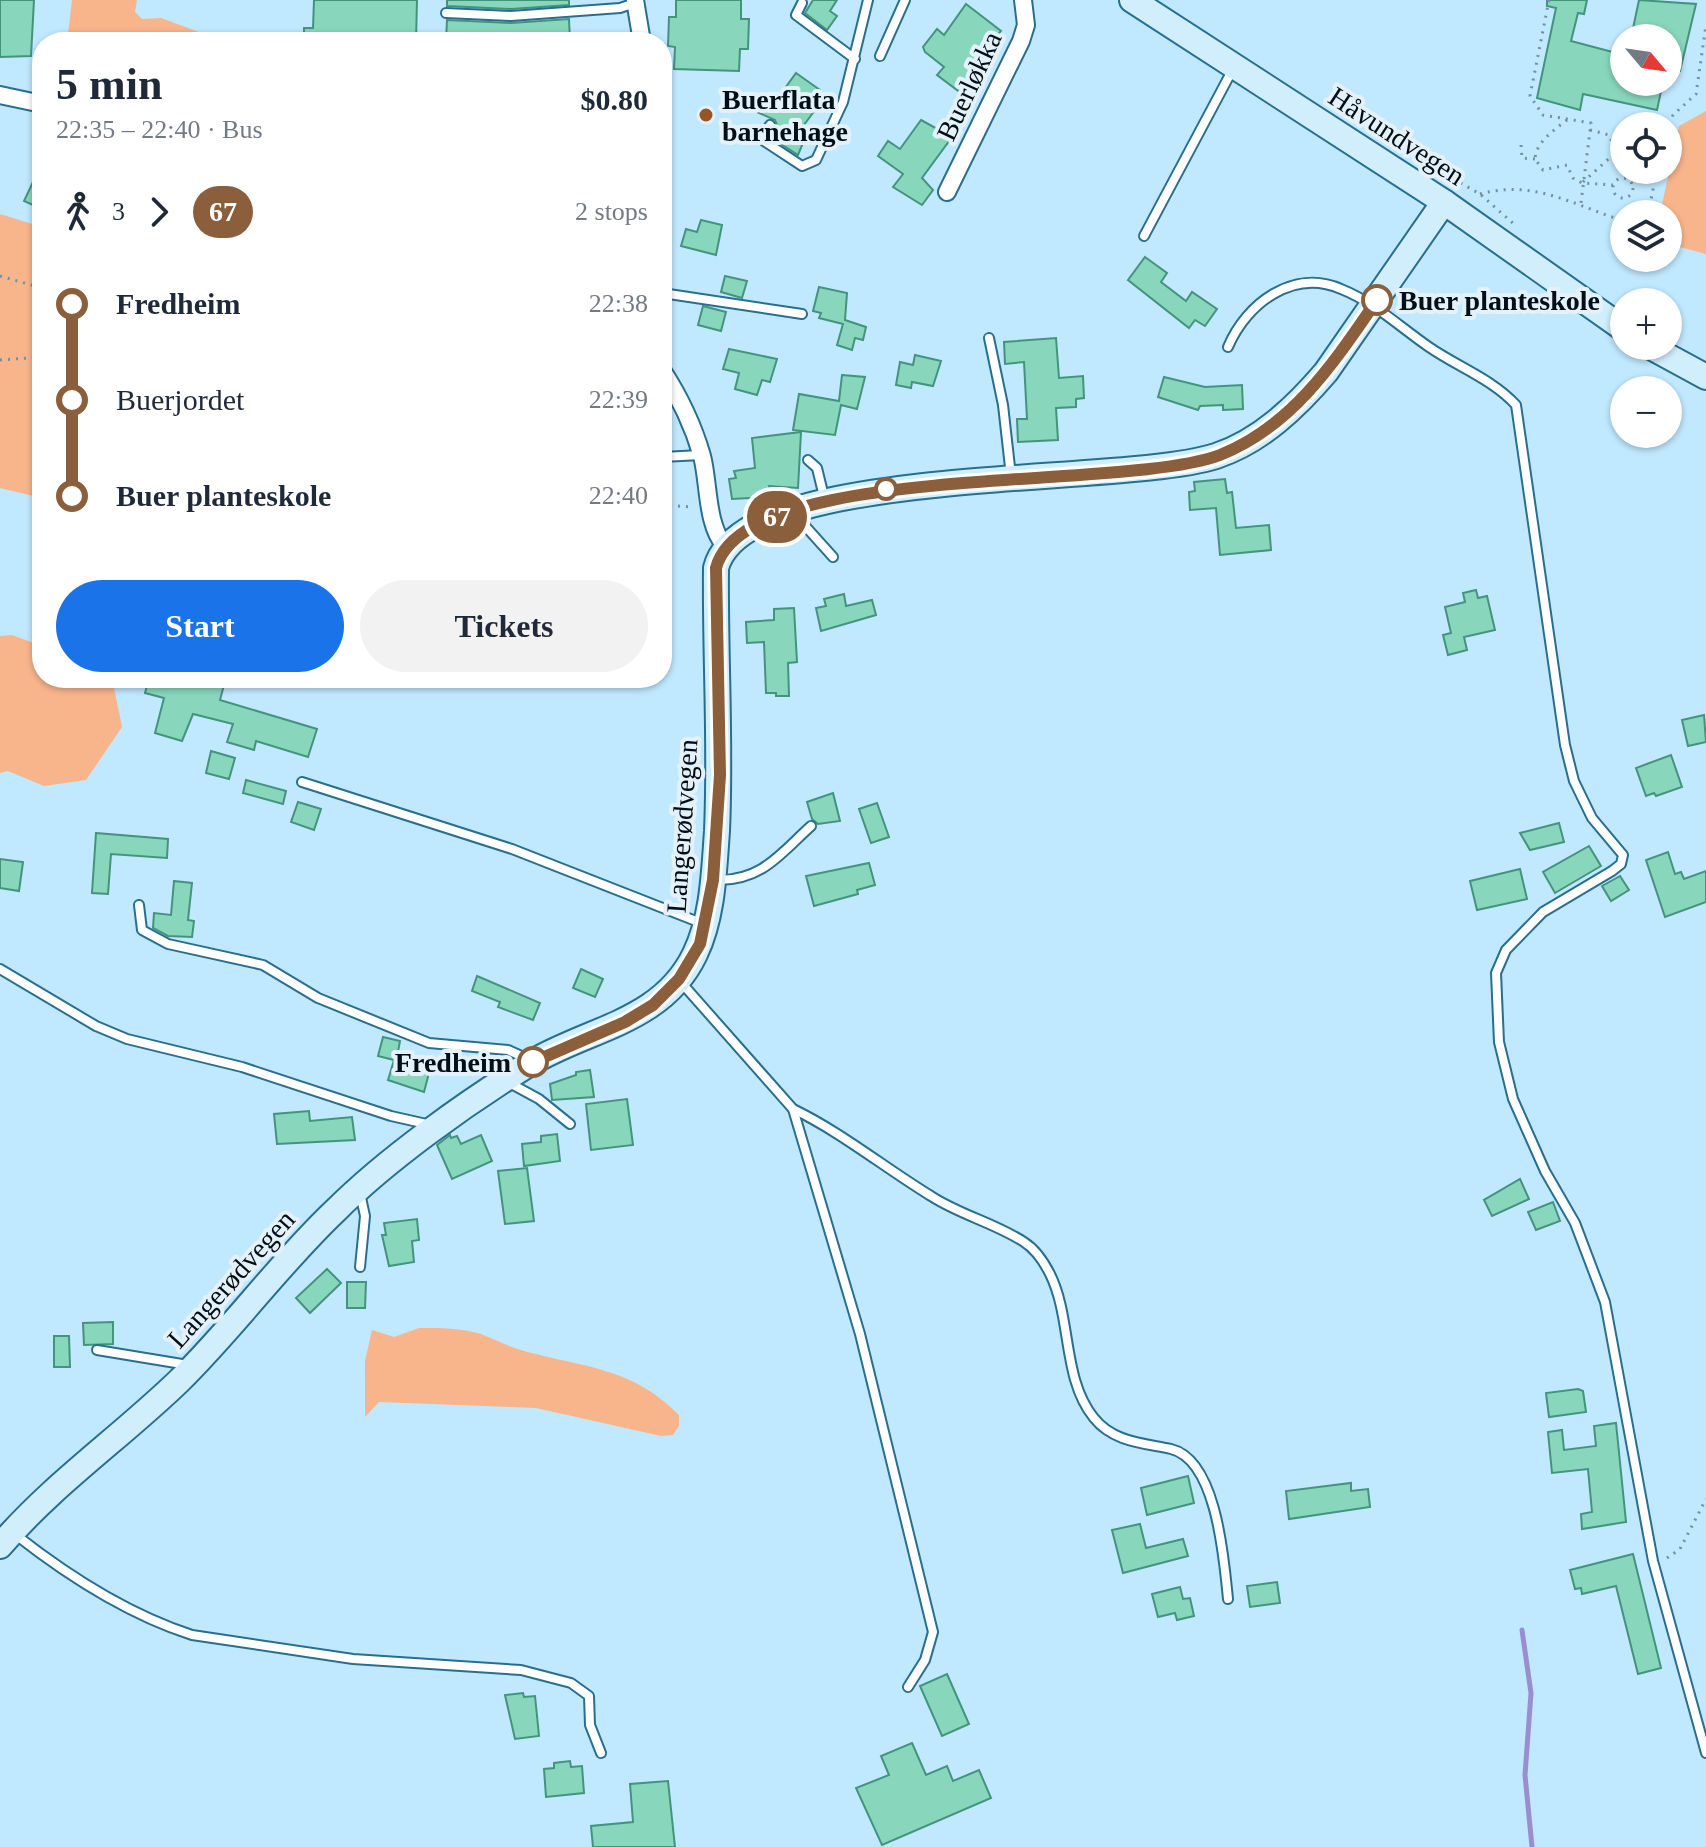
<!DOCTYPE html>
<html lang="en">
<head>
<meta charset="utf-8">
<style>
	:root { --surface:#fff; --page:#f2f2f3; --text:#1f2937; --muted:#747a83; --accent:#1a73e8 }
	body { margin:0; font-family:Georgia,serif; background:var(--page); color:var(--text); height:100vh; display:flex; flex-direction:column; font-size:30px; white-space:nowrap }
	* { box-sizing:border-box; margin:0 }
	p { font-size:26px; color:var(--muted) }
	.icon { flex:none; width:44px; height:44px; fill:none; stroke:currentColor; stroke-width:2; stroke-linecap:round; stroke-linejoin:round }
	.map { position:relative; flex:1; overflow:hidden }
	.panel { position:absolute; left:32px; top:32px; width:640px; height:656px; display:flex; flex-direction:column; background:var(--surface); border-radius:32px; box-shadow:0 2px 6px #0004 }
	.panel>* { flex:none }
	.badge { padding:0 16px; border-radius:26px; font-size:28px; line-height:52px }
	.needle { width:52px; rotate:119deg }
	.controls { position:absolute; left:1610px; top:24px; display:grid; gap:16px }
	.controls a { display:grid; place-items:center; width:72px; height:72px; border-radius:50%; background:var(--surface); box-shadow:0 2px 6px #0004; font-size:40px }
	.map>.badge { position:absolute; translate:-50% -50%; box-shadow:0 0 0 4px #fff }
	.legs { display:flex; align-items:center; gap:12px; height:88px; padding:0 24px; font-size:26px }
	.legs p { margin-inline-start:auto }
	.overview { display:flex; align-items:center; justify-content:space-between; height:136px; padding:0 24px }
	h1 { font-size:44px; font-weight:800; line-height:60px }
	.primary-button { display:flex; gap:16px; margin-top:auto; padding:16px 24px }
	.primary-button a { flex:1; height:92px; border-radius:48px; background:var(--accent); color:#fff; font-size:32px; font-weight:800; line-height:92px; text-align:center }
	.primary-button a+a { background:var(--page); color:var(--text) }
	ul { padding:0 24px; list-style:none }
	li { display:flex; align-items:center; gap:28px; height:96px; font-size:30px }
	li i { display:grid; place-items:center; width:12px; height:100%; margin:0 10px; background:currentColor }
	li i::after { content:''; width:20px; height:20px; margin:-10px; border:6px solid; border-radius:50%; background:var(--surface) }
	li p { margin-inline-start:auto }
	li:first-child i { background:linear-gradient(#0000 50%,currentColor 0) }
	li:last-child i { background:linear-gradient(currentColor 50%,#0000 0) }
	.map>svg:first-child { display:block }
	.green { fill:#f8b58c }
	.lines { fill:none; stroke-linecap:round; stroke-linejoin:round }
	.stream { stroke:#9a8ed1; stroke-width:5 }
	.building { fill:#88d7bd; stroke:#44937d; stroke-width:2 }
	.service-casing { stroke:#286e8f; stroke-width:12 }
	.minor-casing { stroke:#286e8f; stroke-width:20 }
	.secondary-casing { stroke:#286e8f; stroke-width:28 }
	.path { stroke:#7390a2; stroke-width:3; stroke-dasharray:2 6; stroke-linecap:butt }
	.service { stroke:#fff; stroke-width:8 }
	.minor { stroke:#fff; stroke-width:16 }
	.secondary { stroke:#d0eefc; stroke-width:24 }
	.line-1-casing { stroke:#fff; stroke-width:18 }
	.line-1 { stroke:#8b5e3c; stroke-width:12 }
	.poi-dot { fill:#985426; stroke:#e4f1f8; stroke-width:3 }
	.stop-1-dot { fill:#fff; stroke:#8b5e3c; stroke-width:4 }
	.labels { text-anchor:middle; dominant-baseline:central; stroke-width:8; stroke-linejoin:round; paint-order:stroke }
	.street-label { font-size:28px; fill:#000e18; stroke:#e4f1f8 }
	.poi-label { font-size:28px; font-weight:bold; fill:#000e18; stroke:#e4f1f8; text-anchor:start }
	.stop-label { font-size:28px; font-weight:bold; fill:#000e18; stroke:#e4f1f8; text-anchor:start }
</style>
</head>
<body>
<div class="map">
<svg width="1706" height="1847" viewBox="0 0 1706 1847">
	<rect width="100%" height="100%" fill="#c0e8fe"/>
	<g class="green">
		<path d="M72 0H137L135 12 142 19 161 18 226 42H67Z"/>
		<path d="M1706 111V254L1668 244V214H1660L1679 126Z"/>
		<path d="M0 214 42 227V498L0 488Z"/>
		<path d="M12 635 42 646V678H112L122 727 86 780 44 786 8 771 0 773V636Z"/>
		<path d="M419 1328C440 1328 461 1328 481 1334 494 1339 507 1346 521 1350 583 1368 631 1366 679 1415V1426L673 1435 661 1436 536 1408 379 1402 365 1417V1361L372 1330 394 1337Z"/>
	</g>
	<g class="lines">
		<path class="stream" d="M1522 1630 1531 1693 1525 1775 1532 1847"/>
	</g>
	<g class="building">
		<path d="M0 0H34L31 56 0 57Z"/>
		<path d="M314 0H417L416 42H304V28H313Z"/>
		<path d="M447 0H569V5L511 9 447 6Z"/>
		<path d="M676 0H741V19H749L748 49H740L739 71 674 69 675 47 668 46 669 17H676Z"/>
		<path d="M813 0H837L830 11 837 16 827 30 805 13Z"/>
		<path d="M1547 0H1587L1584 14 1578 13 1571 41 1624 55V82H1663L1657 110 1583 94 1580 110 1537 98 1556 8 1547 6Z"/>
		<path d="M1639 0 1696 4 1680 71 1668 68V38H1631Z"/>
		<path d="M966 4 1001 31 970 68 976 73 961 93 937 75 944 67 925 52 923 47 937 29 944 35Z"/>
		<path d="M569 19 570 42 446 41 447 20 511 23Z"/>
		<path d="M796 73 820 90 818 93 824 98 798 133 805 138 798 155 772 138 779 129 775 120 757 112 768 97 775 102Z"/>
		<path d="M921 120 952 137 922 178 933 190 922 205 893 187 903 174 878 156 888 141 900 149Z"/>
		<path d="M42 163V209L24 201Z"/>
		<path d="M701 220 722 225 716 255 681 246 686 229 697 232Z"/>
		<path d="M1145 257 1167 273 1161 282 1186 301 1192 292 1217 309 1205 326 1195 320 1189 328 1128 280Z"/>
		<path d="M725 276 747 281 742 298 721 292Z"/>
		<path d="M819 287 847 293 845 320 866 327 863 340 855 338 852 350 837 345 843 324 819 318 821 313 813 311Z"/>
		<path d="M703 306 726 312 721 331 698 325Z"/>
		<path d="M1056 338 1059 378 1083 376 1084 398 1076 399V407L1056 408 1058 440 1018 442 1017 419H1027L1024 362 1005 364 1004 342Z"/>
		<path d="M729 349 777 359 770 382 762 380 757 395 735 389 739 373 723 369Z"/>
		<path d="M915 355 941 361 933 386 912 382 911 388 896 385 900 362 913 365Z"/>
		<path d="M842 375 865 377 857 409 841 405 835 435 793 430 799 394 839 401Z"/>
		<path d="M1164 377 1205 387 1242 385 1243 409 1223 410V405L1200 406 1198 410 1158 397Z"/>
		<path d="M801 432 798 488 769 486 771 497 732 499 729 479 736 478 734 471 755 468 752 438Z"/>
		<path d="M1225 479 1227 493 1232 492 1236 528 1269 525 1271 550 1220 555 1216 508 1190 510 1189 492 1195 491 1194 482Z"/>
		<path d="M1476 590 1478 598 1487 596 1495 630 1464 637 1467 650 1448 655 1443 635 1451 633 1445 607 1465 602 1463 593Z"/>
		<path d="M844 594 846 606 872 600 876 615 821 631 816 608 826 606 824 599Z"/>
		<path d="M794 608 797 662 788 663 789 696H776V693H766L764 642 747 643 746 622 774 620V609Z"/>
		<path d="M149 678H167L194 686 198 678 224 685 220 700 317 729 308 757 256 741 254 750 227 742 233 724 193 714 182 741 155 733 164 698 145 693Z"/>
		<path d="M1704 715 1706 742 1688 746 1682 720Z"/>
		<path d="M211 751 235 758 229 779 206 773Z"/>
		<path d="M1671 755 1682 787 1656 796 1654 793 1646 796 1636 768Z"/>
		<path d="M246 780 286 791 283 804 243 793Z"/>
		<path d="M833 793 840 821 818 824 812 819 807 802Z"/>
		<path d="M298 802 321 809 314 830 291 822Z"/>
		<path d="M877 803 889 837 871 843 859 809Z"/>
		<path d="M1559 823 1564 842 1530 850 1520 833Z"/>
		<path d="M96 833 168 839 167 858 111 854 108 894 92 893Z"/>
		<path d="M1589 846 1601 866 1555 893 1543 872Z"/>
		<path d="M1668 852 1675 874 1681 872 1684 879 1706 871V902L1665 917 1646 860Z"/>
		<path d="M0 859 23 862 19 891 0 888Z"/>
		<path d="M869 863 875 885 857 890 858 894 814 906 806 876Z"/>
		<path d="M1520 869 1527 899 1477 910 1470 881Z"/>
		<path d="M1620 876 1629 890 1611 901 1602 886Z"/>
		<path d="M174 881 192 883 188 920 194 921 192 937 168 936 153 928 154 913 171 915Z"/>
		<path d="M581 969 603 979 595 997 573 988Z"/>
		<path d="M477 976 540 1003 533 1020 498 1007 500 1002 472 991Z"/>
		<path d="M383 1037 400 1041 397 1057 420 1063 418 1070 429 1073 424 1092 388 1080 394 1060 378 1056Z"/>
		<path d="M590 1070 594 1097 552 1100 550 1084 576 1075V1072Z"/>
		<path d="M627 1099 633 1145 591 1150 586 1104Z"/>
		<path d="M309 1111 310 1121 352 1117 355 1140 277 1144 274 1114Z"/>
		<path d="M557 1134 560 1161 524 1166 522 1144 541 1142V1136Z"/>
		<path d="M450 1135 451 1138 457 1136 461 1144 481 1135 492 1161 452 1179 437 1145Z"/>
		<path d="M527 1168 534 1221 505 1224 498 1171Z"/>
		<path d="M1520 1179 1529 1199 1492 1216 1484 1200Z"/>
		<path d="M1553 1202 1560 1221 1536 1230 1528 1212Z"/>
		<path d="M417 1219 419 1240 412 1241 414 1262 389 1266 382 1235H386L384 1223Z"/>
		<path d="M327 1269 341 1283 310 1313 296 1298Z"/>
		<path d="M347 1282H366L365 1308H347Z"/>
		<path d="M113 1322V1344L84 1345 83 1323Z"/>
		<path d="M54 1336H69L70 1367H54Z"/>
		<path d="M1578 1389 1583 1391 1586 1412 1549 1417 1546 1393Z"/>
		<path d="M1616 1423 1626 1522 1582 1529 1581 1514 1592 1512 1588 1469 1552 1473 1548 1432 1562 1430 1564 1450 1596 1446 1594 1426Z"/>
		<path d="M1188 1476 1194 1503 1147 1515 1141 1488Z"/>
		<path d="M1351 1483V1491L1368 1489 1370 1507 1289 1519 1286 1491Z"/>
		<path d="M1140 1524 1146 1548 1183 1539 1188 1556 1123 1573 1112 1530Z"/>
		<path d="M1633 1554 1661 1668 1638 1674 1616 1586 1582 1594 1581 1588 1575 1589 1570 1570Z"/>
		<path d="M1277 1582 1280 1603 1250 1607 1247 1586Z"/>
		<path d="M1180 1587 1183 1599 1190 1598 1194 1616 1177 1620 1175 1613 1158 1617 1152 1594Z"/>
		<path d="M947 1674 969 1724 942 1736 920 1686Z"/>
		<path d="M523 1693 524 1697 535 1696 539 1736 515 1739 505 1695Z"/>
		<path d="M912 1743 926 1775 947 1766 953 1781 979 1770 991 1798 882 1845 856 1788 889 1775 881 1756Z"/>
		<path d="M570 1761 571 1767 582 1766 584 1793 546 1797 544 1769 554 1768V1763Z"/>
		<path d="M668 1781 675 1847H593L591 1826 633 1822 630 1784Z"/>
	</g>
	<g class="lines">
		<g class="service-casing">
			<g id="service">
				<path d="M802 3 796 15 855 59"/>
				<path d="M446 13 511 16 620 8 635 3"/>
				<path d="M880 56 905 0"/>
				<path d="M770 125 762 136 764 141 802 166 816 160 843 102 868 0"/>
				<path d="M1144 236 1234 67"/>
				<path d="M662 293 802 314"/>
				<path d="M989 338 1003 405 1011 476"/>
				<path d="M1228 347C1246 304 1293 268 1341 289 1374 302 1400 327 1429 347 1458 367 1492 379 1516 405L1565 745 1574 781 1592 818 1623 855 1621 864 1612 871 1543 912 1506 950 1496 973 1499 1042 1513 1099 1545 1171 1575 1223 1605 1302 1653 1561 1706 1753"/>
				<path d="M662 457 701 455"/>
				<path d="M808 460 817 468 825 501"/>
				<path d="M800 510 806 527 833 557"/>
				<path d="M302 782 512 849 701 923"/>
				<path d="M717 880C762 881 781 853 811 826"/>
				<path d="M139 905 142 930 168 944 263 965 318 998 429 1043 508 1050 528 1059"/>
				<path d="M0 969 96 1026 127 1039 242 1067 391 1116 431 1125"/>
				<path d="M679 980 793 1109 860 1334 933 1632 925 1660 908 1687"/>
				<path d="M506 1081 539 1099 570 1124"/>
				<path d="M793 1109C841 1132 885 1168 931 1196 960 1215 995 1223 1024 1242 1035 1249 1044 1262 1050 1274 1072 1318 1062 1379 1094 1418 1113 1442 1143 1443 1171 1449 1217 1460 1224 1560 1228 1599"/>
				<path d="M360 1267 365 1216 360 1193"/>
				<path d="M97 1350 188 1365"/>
				<path d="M16 1535C67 1575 130 1615 192 1635L353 1659 521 1670 571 1683 589 1696 590 1725 601 1753"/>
			</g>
		</g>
		<g class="minor-casing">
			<g id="minor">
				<path d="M635 0 642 42"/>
				<path d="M0 95 42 104"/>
				<path d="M947 192 1021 41 1026 25 1023 0"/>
				<path d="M662 370C679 396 693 425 702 456 709 482 706 525 725 546"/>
			</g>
		</g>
		<g class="secondary-casing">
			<g id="secondary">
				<path d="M1132 0 1444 202 1624 329"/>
				<path d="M1649 346 1706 377"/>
				<path d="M0 1546C53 1484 120 1438 179 1381 234 1327 279 1264 335 1211 387 1159 466 1103 529 1064 588 1028 662 1023 695 954 713 917 714 871 717 831 721 743 715 656 716 568 743 463 1121 487 1216 456 1261 441 1296 407 1326 372L1444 202"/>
			</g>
		</g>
		<g class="path">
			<path d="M1549 0 1530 96 1543 115 1591 123 1581 203"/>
			<path d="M1567 120C1554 130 1536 142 1535 159L1543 170 1567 165 1573 178 1582 183 1613 185"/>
			<path d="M1590 130 1609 135 1628 179"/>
			<path d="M1668 132 1673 115 1696 94 1706 25"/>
			<path d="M1521 145 1522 158 1535 159"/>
			<path d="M1419 159 1480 194 1515 225"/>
			<circle cx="1623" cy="188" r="10"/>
			<path d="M1583 182 1614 154 1624 157"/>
			<path d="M1480 194C1534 179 1573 205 1624 221"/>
			<path d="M1648 214 1657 170"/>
			<path d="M0 276 42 288"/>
			<path d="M0 360 42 357"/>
			<path d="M662 505 693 507"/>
			<path d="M1667 1558 1680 1549 1706 1499"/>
		</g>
		<use href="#service" class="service"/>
		<use href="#minor" class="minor"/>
		<use href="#secondary" class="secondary"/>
	</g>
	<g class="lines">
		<g class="line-1-casing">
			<path id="line-1" d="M533 1062 625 1022 653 1005 679 979 700 944 713 880 720 775 716 568C744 460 1124 492 1220 455 1293 426 1335 361 1377 300"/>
		</g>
		<use href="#line-1" class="line-1"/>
	</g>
	<circle class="poi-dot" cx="706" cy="115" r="8"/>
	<g class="stop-1-dot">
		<circle cx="1377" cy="300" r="14"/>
		<circle cx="886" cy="489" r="10"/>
		<circle cx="533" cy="1062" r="14"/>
	</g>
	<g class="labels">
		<g class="street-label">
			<text transform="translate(969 86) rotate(-65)">Buerløkka</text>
			<text transform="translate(1397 136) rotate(33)">Håvundvegen</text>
			<text transform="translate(682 826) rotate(-86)">Langerødvegen</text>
			<text transform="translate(231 1279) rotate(-48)">Langerødvegen</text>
		</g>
		<g class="poi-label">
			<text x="722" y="99">Buerflata<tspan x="722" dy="32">barnehage</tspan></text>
		</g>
		<g class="stop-label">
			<text x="1399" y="300">Buer planteskole</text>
			<text x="511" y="1062" text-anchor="end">Fredheim</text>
		</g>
	</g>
</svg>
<div class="controls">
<a><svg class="needle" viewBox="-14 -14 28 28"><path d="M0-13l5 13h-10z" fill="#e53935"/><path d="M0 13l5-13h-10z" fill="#747a83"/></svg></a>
<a><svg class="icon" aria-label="locate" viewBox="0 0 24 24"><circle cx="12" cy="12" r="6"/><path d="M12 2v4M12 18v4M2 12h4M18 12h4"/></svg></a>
<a><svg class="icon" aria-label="layers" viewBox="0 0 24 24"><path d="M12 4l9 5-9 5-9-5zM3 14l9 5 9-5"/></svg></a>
<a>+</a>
<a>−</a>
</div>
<b class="badge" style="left:777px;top:517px;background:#8b5e3c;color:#fff">67</b>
<section class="panel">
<div class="overview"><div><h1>5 min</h1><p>22:35 – 22:40 · Bus</p></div><b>$0.80</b></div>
<div class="legs"><svg class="icon" aria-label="walk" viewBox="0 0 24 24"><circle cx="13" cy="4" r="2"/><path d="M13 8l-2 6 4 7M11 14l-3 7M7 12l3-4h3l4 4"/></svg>3<svg class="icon" aria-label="forward" viewBox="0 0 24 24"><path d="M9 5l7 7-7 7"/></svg><b class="badge" style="background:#8b5e3c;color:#fff">67</b><p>2 stops</p></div>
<ul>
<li><i style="color:#8b5e3c"></i><b>Fredheim</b><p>22:38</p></li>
<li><i style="color:#8b5e3c"></i><span>Buerjordet</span><p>22:39</p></li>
<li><i style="color:#8b5e3c"></i><b>Buer planteskole</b><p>22:40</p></li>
</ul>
<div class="primary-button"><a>Start</a><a>Tickets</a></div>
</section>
</div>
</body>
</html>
